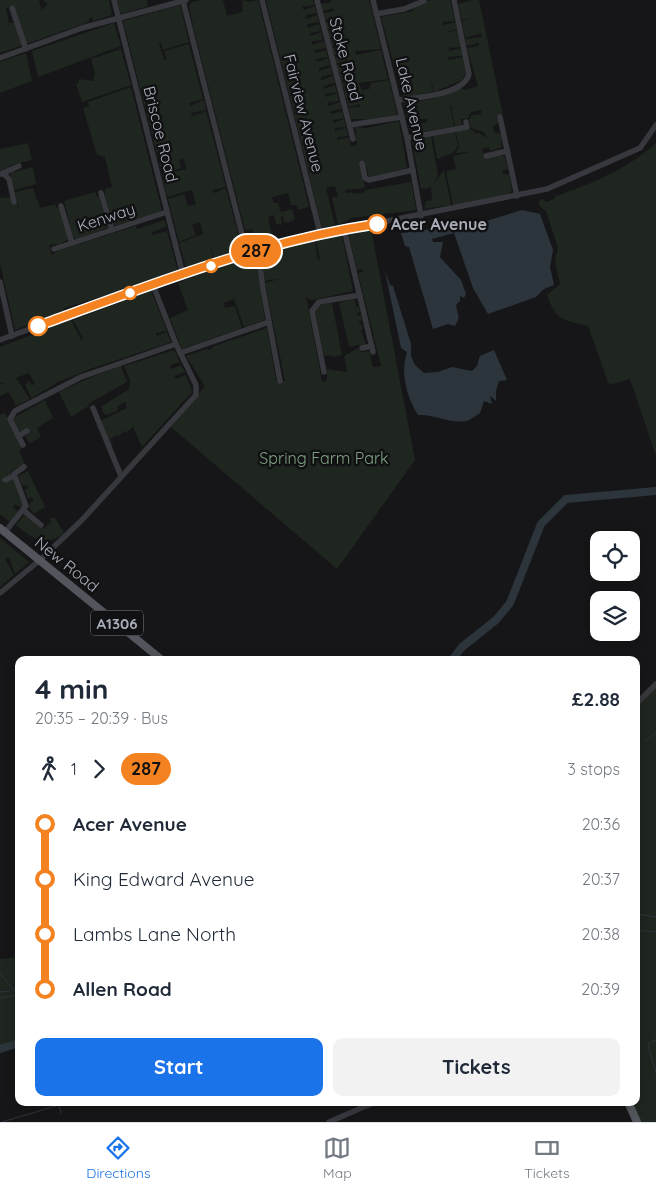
<!DOCTYPE html>
<html lang="en">
<head>
<meta charset="utf-8">
<style>
	:root { --surface:#fff; --page:#f2f2f3; --text:#1f2937; --muted:#747a83; --line:#e0e1e3; --accent:#1a73e8 }
	body { margin:0; font-family:Quicksand,sans-serif; background:var(--page); color:var(--text); height:100vh; display:flex; flex-direction:column; font-size:19px; white-space:nowrap }
	* { box-sizing:border-box; margin:0 }
	p { font-size:16px; color:var(--muted) }
	.icon { flex:none; width:28px; height:28px; fill:none; stroke:currentColor; stroke-width:2; stroke-linecap:round; stroke-linejoin:round }
	.map { position:relative; flex:1; overflow:hidden }
	.details { position:absolute; left:15px; top:656px; width:625px; height:450px; display:flex; flex-direction:column; background:var(--surface); border-radius:10px; box-shadow:0 2px 12px #0003 }
	.details>* { flex:none }
	.badge { padding:0 10px; border-radius:16px; font-size:18px; line-height:32px }
	.tools { position:absolute; left:590px; top:531px; display:grid; gap:10px }
	.tools a { display:grid; place-items:center; width:50px; height:50px; border-radius:10px; background:var(--surface); box-shadow:0 2px 12px #0003; font-size:25px }
	.map>.badge { position:absolute; translate:-50% -50%; box-shadow:0 0 0 2px #fff }
	.legs { display:flex; align-items:center; gap:8px; height:55px; padding:0 20px; font-size:16px }
	.legs p { margin-inline-start:auto }
	.summary { display:flex; align-items:center; justify-content:space-between; height:85px; padding:0 20px }
	h1 { font-size:28px; font-weight:700; line-height:38px }
	.cta { display:flex; gap:10px; margin-top:auto; padding:10px 20px }
	.cta a { flex:1; height:58px; border-radius:10px; background:var(--accent); color:#fff; font-size:20px; font-weight:700; line-height:58px; text-align:center }
	.cta a+a { background:var(--page); color:var(--text) }
	ul { padding:0 20px; list-style:none }
	li { display:flex; align-items:center; gap:18px; height:55px; font-size:19px }
	li i { display:grid; place-items:center; width:8px; height:100%; margin:0 6px; background:currentColor }
	li i::after { content:''; width:12px; height:12px; margin:-6px; border:4px solid; border-radius:50%; background:var(--surface) }
	li p { margin-inline-start:auto }
	li:first-child i { background:linear-gradient(#0000 50%,currentColor 0) }
	li:last-child i { background:linear-gradient(currentColor 50%,#0000 0) }
	.dock { display:flex; justify-content:space-around; align-items:center; height:70px; border-top:1px solid var(--line); background:var(--surface); font-size:14px; color:var(--muted) }
	.dock a { display:grid; justify-items:center; gap:2px }
	.dock .current { color:var(--accent) }
	.map>svg:first-child { display:block }
	.green { fill:#1e261f }
	.water { fill:#2c353c }
	.lines { fill:none; stroke-linecap:round; stroke-linejoin:round }
	.stream { stroke:#2c353c; stroke-width:1 }
	.river { stroke:#2c353c; stroke-width:8 }
	.minor { stroke:#37383d; stroke-width:5.5 }
	.major { stroke:#53555c; stroke-width:8 }
	.line-1-casing { stroke:#fff; stroke-width:11 }
	.line-1 { stroke:#f58220; stroke-width:8 }
	.stop-1-dot { fill:#fff; stroke:#f58220; stroke-width:2.5 }
	.labels { text-anchor:middle; dominant-baseline:central; stroke-width:5; stroke-linejoin:round; paint-order:stroke }
	.shield { fill:#111113; stroke:#7b7e86; stroke-width:1 }
	.shield-label { font-size:15px; font-weight:bold; fill:#a8adb8 }
	.street-label { font-size:16px; fill:#a8adb8; stroke:#111113 }
	.stop-label { font-size:16px; font-weight:bold; fill:#a8adb8; stroke:#111113; text-anchor:start }
	.park-label { font-size:16px; fill:#7fa381; stroke:#111113 }
</style>
</head>
<body>
<div class="map">
<svg width="656" height="1122" viewBox="0 0 656 1122">
	<rect width="100%" height="100%" fill="#161618"/>
	<g class="green">
		<path d="M0 0H39L42 10 48 4 42 0H109L112 15 93 21 92 17 89 18V22L26 44 13 5 6 8 9 23 15 22 23 45 0 53Z"/>
		<path d="M117 0H147L148 6 121 14Z"/>
		<path d="M201 0H223L227 16 243 12 242 0 249 2 258 0 309 207 298 210 297 205H291L288 193 272 197 274 203H278L281 212 292 209 295 219 288 223 284 222 283 216 281 217 282 225 276 224 274 215 268 217 273 240 257 245 252 229 245 230 194 30 189 6 192 2Z"/>
		<path d="M266 0H313L314 5 302 7 304 10 315 6 317 13 305 15 306 19 317 15 319 22 307 24 308 28 319 24 321 31 310 33 311 36 321 32 323 40 312 41V45L324 41 326 48 314 50 315 53 326 50 328 57 316 59 317 62 328 58 330 65 319 68V71L331 67 332 74 321 77V80L333 76 335 83 323 86 324 89 335 85 337 92 325 94 326 97 337 93 339 101 328 102V106L340 102 342 109 331 111V114L342 111 344 118 333 120V123L344 119 346 127 335 128V131L346 128 348 136 337 137V140L349 137 351 146 357 145 355 127 367 128 399 121 407 168 369 177 364 160H360L365 188 345 190 346 193 352 192 353 194 365 192V190L411 182 416 210 352 218 338 225 332 198 338 196 335 186 326 188 335 225 322 228Z"/>
		<path d="M331 0H369L381 49 355 51 356 55 381 50 388 79 359 83 362 90 369 89 371 83 389 80 397 113 395 115 371 119H351L349 108 360 107V104L349 107 347 100 358 98V95L346 99 344 91 356 89V86L344 90 341 83 352 80V77L341 82 339 74 349 72V69L339 73 336 65 347 63V60L336 64 334 57 345 55V52L334 55 332 48 343 46 342 43 331 47 330 39 340 37V35L329 38 327 31 339 28 337 25 327 29 325 22 336 20 335 17 325 20 323 13 334 11 333 8 322 12 321 4 331 2Z"/>
		<path d="M430 0H450L455 21 443 22V25L456 22 457 29 445 33 458 30 461 47 449 48V51L461 48 463 56 448 57 449 60 463 57 466 73 462 80 434 92 430 77 433 92 403 97 381 17 413 11V6Z"/>
		<path d="M472 0H479L503 115 497 116 498 123 493 126 494 132 501 134 502 147 490 151 489 147 482 149 484 159 501 155 505 157 508 169 502 171 503 174H509L512 191 507 195 453 205 446 171 456 169 453 156 469 152 455 153 459 148 456 131 471 129 476 134 479 133 487 138 484 132 471 128 469 120 472 115 481 114 482 117 481 110 471 112 468 118 461 119 462 125 455 126 451 107 455 106 443 108 450 107 454 126 411 134 408 125 427 122V118L408 123 403 104 432 99 461 88 465 90 478 86 467 48 479 46V43L467 46 465 39 482 37 481 33 465 38 462 21 473 18 462 20 458 4Z"/>
		<path d="M180 5 189 42 163 50 161 42 159 43 164 60 167 59 164 51 189 44 203 99 189 103 190 106 204 100 206 110 191 113 192 116 206 111 226 187 212 190 214 193 226 188 242 249 214 258 210 245 213 259 186 268 179 243 203 234 200 222 192 225 196 235 179 242 168 199 184 194 188 206 196 204 192 190 167 197 162 175 186 169 184 159 179 160 181 168 162 174 123 21 158 11 161 13 160 10Z"/>
		<path d="M114 23 121 46 38 77 32 51Z"/>
		<path d="M121 49 131 85 82 102 76 84 79 83V79L93 81 95 73 91 59Z"/>
		<path d="M26 53 32 81 0 93V62Z"/>
		<path d="M131 87 162 211 125 223 122 214 124 223 116 226 113 224 105 196V189L112 187 105 157 97 155 83 108 89 106 88 102Z"/>
		<path d="M455 132 458 146 453 153 437 159 433 136Z"/>
		<path d="M431 136 438 176 432 187 421 189 412 141Z"/>
		<path d="M28 143 32 160 12 165 0 171V149Z"/>
		<path d="M656 143V456L630 379 609 385 588 326C564 320 556 321 547 295L560 284 555 261 558 248 546 211 539 206V201L543 199 546 202 554 199 556 196C591 184 628 169 656 143Z"/>
		<path d="M33 167 36 184 15 190 10 173Z"/>
		<path d="M444 170 451 205 424 209 426 201 432 200 431 188Z"/>
		<path d="M33 188 40 208 55 204 57 208H59L69 239 60 244V247L58 244 49 245 52 255 57 251 136 226 137 229 165 220 166 227 152 232 153 235 167 231 178 271 150 282 64 308V312L15 330 0 263V198L10 197 13 204 17 203 20 213 15 192Z"/>
		<path d="M95 192 97 197H99L108 226 107 228 77 239 73 237 64 201Z"/>
		<path d="M371 229 415 460 337 569 171 427 205 386 186 356 207 349 210 350 214 346 267 328 276 381H285L265 283 282 278 265 281 262 256 277 251V249L315 239 317 258 320 261 316 239 342 235 353 291 312 300 305 297 308 301H307L322 382 327 381V369L346 372 347 370 344 356 358 348 361 352 369 351 373 367 381 366 358 273 363 272V269L357 270 349 237 350 233Z"/>
		<path d="M256 257 265 320 244 327 234 299 224 303 225 308 235 306 242 328 182 349 170 318 188 310 178 283 210 270Z"/>
		<path d="M151 291 167 331 156 333V336L167 332 171 342 93 368 58 382 32 398 25 385 29 381 32 385 35 384 29 373 16 378 30 399 16 406 6 385 11 397 8 392 0 396V384L5 383H0V347L71 320 81 340 83 338 73 320Z"/>
		<path d="M351 299 355 300 356 307H359L360 312 357 313 358 316 361 315 362 320 359 321 360 325 362 324 363 329 361 330 366 344 349 347 339 303Z"/>
		<path d="M332 303 342 355 332 357 331 355 324 356 315 311 319 305Z"/>
		<path d="M174 350 180 362 170 365 171 369 181 365 185 372 174 376 175 379 186 375 192 392 142 447 133 427 127 432V434L125 431 119 435V438L117 435 110 439 113 446 111 447 100 421 127 408 125 402 118 406 117 411 106 415 102 411V406L129 389 130 380 124 366Z"/>
		<path d="M121 366 127 382 88 404 89 406 71 417 59 392 91 377Z"/>
		<path d="M45 400 53 418 37 428 41 437 30 443 25 436 30 433 29 429 19 431 13 418Z"/>
		<path d="M5 413 23 448 19 451 25 464 11 471 10 476 2 480 4 483 13 479 19 491 16 494 20 495 24 504 22 508 15 504 13 507 18 512 10 522 0 514V415Z"/>
		<path d="M28 471 45 507 34 514 29 507 30 503 34 500 32 497 28 499 25 490 28 488 27 485 23 486 18 476Z"/>
		<path d="M25 514 43 529 51 522 50 518H55L64 533C46 548 33 539 16 525Z"/>
		<path d="M0 538 29 562 15 574 9 557 5 559 14 575 0 587Z"/>
		<path d="M656 684V1122H637L628 1103 636 1102V704Z"/>
		<path d="M19 957V1043L0 1049V959Z"/>
	</g>
	<g class="water">
		<path d="M522 210 540 214 553 250 550 267 554 285 544 289 536 297 488 314 473 288 454 233 432 239 433 242H443L440 257 461 280 466 294 464 298 460 296V301L456 305C458 318 461 315 455 326L448 324 433 329 409 247 405 246 401 233 480 223Z"/>
		<path d="M385 271 390 285 393 286 411 344V356L415 365 424 373 438 372 452 367 472 371 477 366 480 356 494 350 507 380 499 381 496 391V401L490 396 492 404 484 401 480 413C476 415 471 420 466 421 450 424 434 414 418 415 407 397 400 373 407 352L401 348Z"/>
	</g>
	<g class="lines">
		<g class="stream">
			<path d="M644 742 656 733"/>
			<path d="M636 914 656 917"/>
			<path d="M636 930 656 932"/>
			<path d="M0 973 19 997"/>
			<path d="M0 992 10 991"/>
			<path d="M0 998 17 995"/>
			<path d="M656 1040 649 1043 648 1046 656 1073"/>
			<path d="M58 1102 61 1113"/>
			<path d="M2 1122 59 1105"/>
		</g>
		<g class="river">
			<path d="M452 660 462 647 496 620 510 603 541 524 566 499 656 491"/>
			<path d="M0 1049 19 1043"/>
		</g>
		<g class="minor">
			<path d="M114 0 183 275"/>
			<path d="M262 0 320 233"/>
			<path d="M317 0 353 139"/>
			<path d="M373 0 407 138 421 216"/>
			<path d="M183 1 247 254"/>
			<path d="M12 8 26 49"/>
			<path d="M376 14 404 9 424 1"/>
			<path d="M0 58 82 28 186 0"/>
			<path d="M398 100C416 98 464 95 469 74L454 0"/>
			<path d="M500 117 517 196"/>
			<path d="M350 125 402 117"/>
			<path d="M407 138 467 127 466 122"/>
			<path d="M486 156 507 151"/>
			<path d="M362 163 365 178 369 180 413 170"/>
			<path d="M3 173 9 179 14 202"/>
			<path d="M1 174 19 166"/>
			<path d="M101 193 112 230"/>
			<path d="M61 206 72 243"/>
			<path d="M344 229 373 352"/>
			<path d="M54 249 167 212"/>
			<path d="M258 250 263 289 280 381"/>
			<path d="M0 282 12 336"/>
			<path d="M0 340 117 297 287 241 547 189 640 148 656 125"/>
			<path d="M362 348 372 346"/>
			<path d="M180 353 269 322"/>
			<path d="M324 372 312 311 319 302 360 295"/>
			<path d="M93 408 121 476"/>
			<path d="M18 436 27 431"/>
			<path d="M23 445 10 419 15 411 81 377 176 344"/>
			<path d="M5 480 14 476"/>
			<path d="M23 510 41 525"/>
			<path d="M5 532 26 506 14 474 24 467"/>
			<path d="M0 593 40 560 82 520 196 395V385L176 344 153 285"/>
			<path d="M636 704 656 684"/>
			<path d="M329 1122 375 1102"/>
		</g>
		<g class="major">
			<path d="M0 528 162 660"/>
			<path d="M628 1102 637 1122"/>
		</g>
	</g>
	<g class="lines">
		<g class="line-1-casing">
			<path id="line-1" d="M38 326C148 286 260 241 377 224"/>
		</g>
		<use href="#line-1" class="line-1"/>
	</g>
	<g class="stop-1-dot">
		<circle cx="377" cy="224" r="9"/>
		<circle cx="211" cy="266" r="6"/>
		<circle cx="130" cy="293" r="6"/>
		<circle cx="38" cy="326" r="9"/>
	</g>
	<g class="labels">
		<rect class="shield" x="91" y="610.5" width="52" height="25" rx="4"/>
		<g class="shield-label">
			<text x="117" y="623">A1306</text>
		</g>
		<g class="street-label">
			<text transform="translate(346 59) rotate(75)">Stoke Road</text>
			<text transform="translate(412 104) rotate(77)">Lake Avenue</text>
			<text transform="translate(304 113) rotate(76)">Fairview Avenue</text>
			<text transform="translate(161 134) rotate(76)">Briscoe Road</text>
			<text transform="translate(106 217) rotate(-18)">Kenway</text>
			<text transform="translate(67 564) rotate(39)">New Road</text>
		</g>
		<g class="stop-label">
			<text x="391" y="224">Acer Avenue</text>
		</g>
		<g class="park-label">
			<text x="324" y="458">Spring Farm Park</text>
		</g>
	</g>
</svg>
<div class="tools">
<a><svg class="icon" aria-label="locate" viewBox="0 0 24 24"><circle cx="12" cy="12" r="6"/><path d="M12 2v4M12 18v4M2 12h4M18 12h4"/></svg></a>
<a><svg class="icon" aria-label="layers" viewBox="0 0 24 24"><path d="M12 4l9 5-9 5-9-5zM3 14l9 5 9-5"/></svg></a>
</div>
<b class="badge" style="left:256px;top:251px;background:#f58220;color:#111">287</b>
<section class="details">
<div class="summary"><div><h1>4 min</h1><p>20:35 – 20:39 · Bus</p></div><b>£2.88</b></div>
<div class="legs"><svg class="icon" aria-label="walk" viewBox="0 0 24 24"><circle cx="13" cy="4" r="2"/><path d="M13 8l-2 6 4 7M11 14l-3 7M7 12l3-4h3l4 4"/></svg>1<svg class="icon" aria-label="forward" viewBox="0 0 24 24"><path d="M9 5l7 7-7 7"/></svg><b class="badge" style="background:#f58220;color:#111">287</b><p>3 stops</p></div>
<ul>
<li><i style="color:#f58220"></i><b>Acer Avenue</b><p>20:36</p></li>
<li><i style="color:#f58220"></i><span>King Edward Avenue</span><p>20:37</p></li>
<li><i style="color:#f58220"></i><span>Lambs Lane North</span><p>20:38</p></li>
<li><i style="color:#f58220"></i><b>Allen Road</b><p>20:39</p></li>
</ul>
<div class="cta"><a>Start</a><a>Tickets</a></div>
</section>
</div>
<nav class="dock">
<a class="current"><svg class="icon" aria-label="directions" viewBox="0 0 24 24"><path d="M12 3l9 9-9 9-9-9zM9 14v-3h6M13 9l2 2-2 2"/></svg>Directions</a>
<a><svg class="icon" aria-label="map" viewBox="0 0 24 24"><path d="M3 6l6-2 6 2 6-2v14l-6 2-6-2-6 2zM9 4v14M15 6v14"/></svg>Map</a>
<a><svg class="icon" aria-label="tickets" viewBox="0 0 24 24"><path d="M3 7h18v10H3zM15 7v10"/></svg>Tickets</a>
</nav>
</body>
</html>
